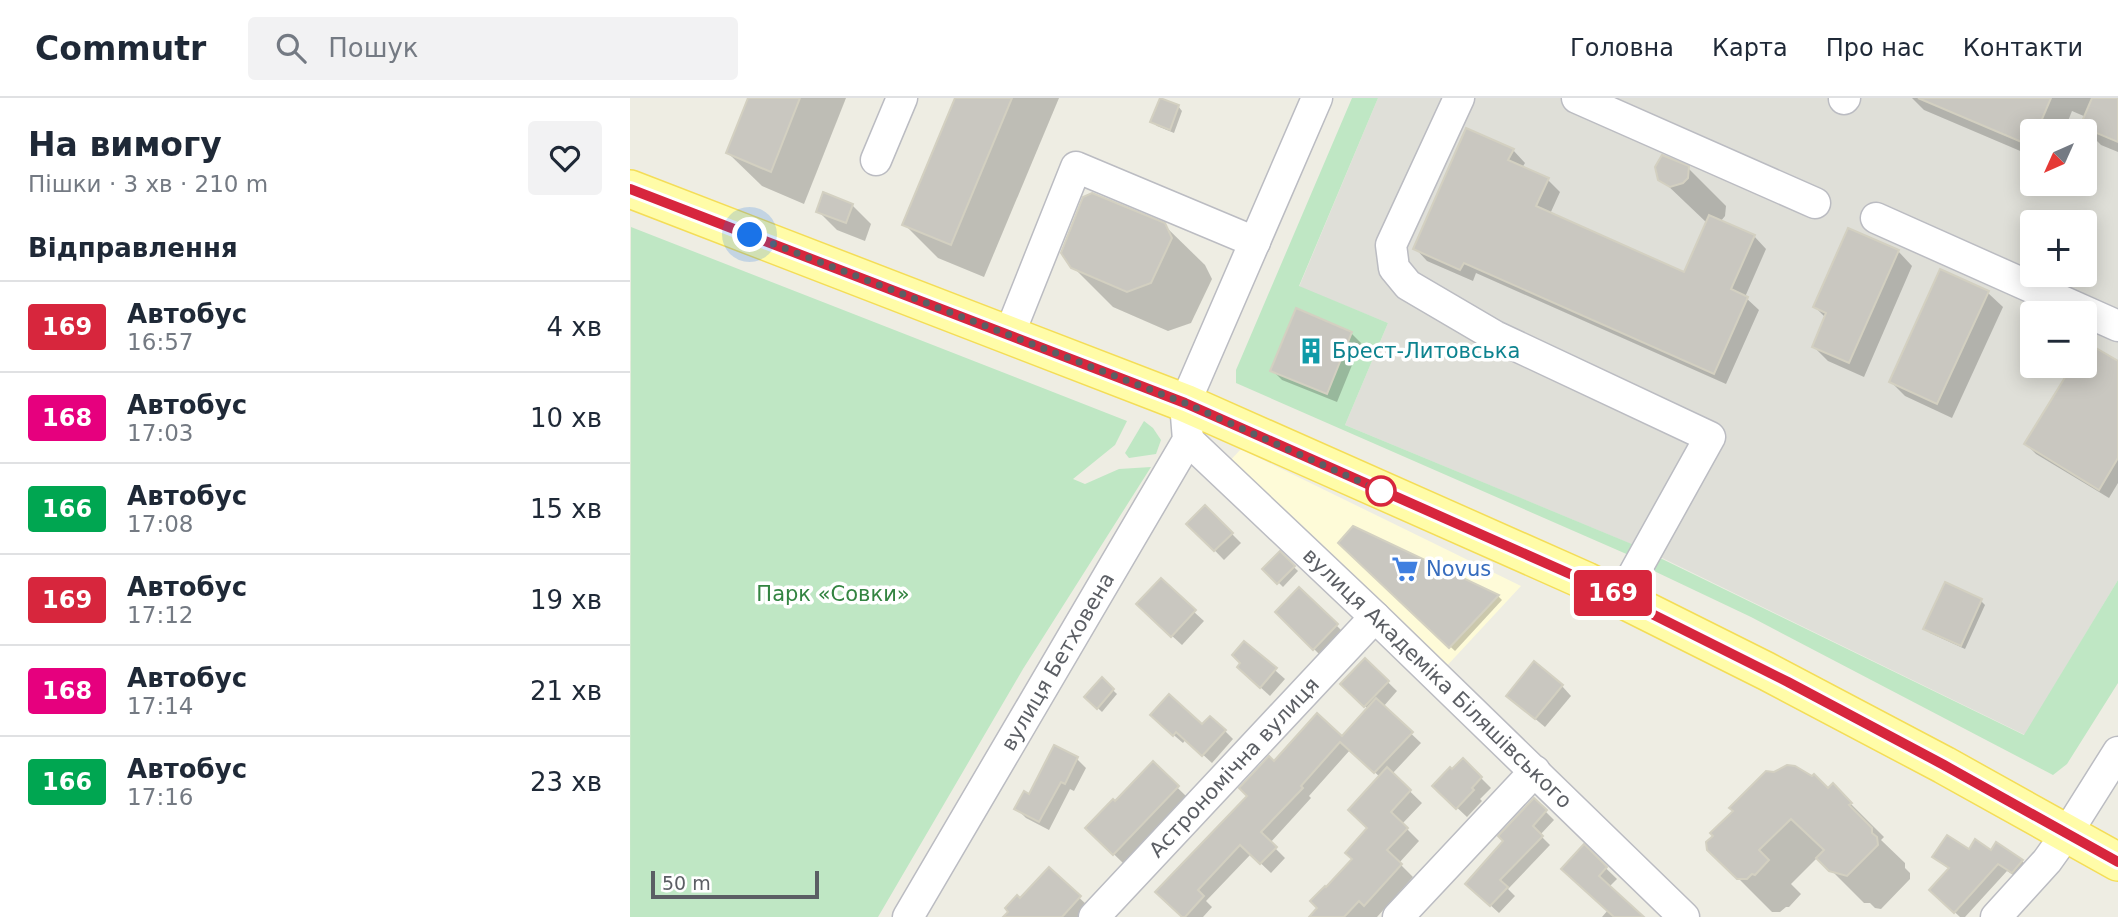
<!DOCTYPE html>
<html lang="uk">
<head>
<meta charset="utf-8">
<style>
	:root { --surface:#fff; --page:#f2f2f3; --text:#1f2937; --muted:#747a83; --line:#e0e1e3 }
	body { margin:0; font-family:"DejaVu Sans",sans-serif; background:var(--page); color:var(--text); height:100vh; display:flex; flex-direction:column; font-size:26px; white-space:nowrap }
	* { box-sizing:border-box; margin:0 }
	p { font-size:23px; color:var(--muted) }
	.icon { flex:none; width:38px; height:38px; fill:none; stroke:currentColor; stroke-width:2; stroke-linecap:round; stroke-linejoin:round }
	.map { position:relative; flex:1; overflow:hidden }
	.sheet { display:flex; flex-direction:column; background:var(--surface); width:630px }
	.sheet>* { flex:none }
	.badge { padding:0 14px; border-radius:5px; font-size:24px; line-height:46px }
	.needle { width:46px; rotate:225deg }
	.controls { position:absolute; left:1390px; top:21px; display:grid; gap:14px }
	.controls a { display:grid; place-items:center; width:77px; height:77px; border-radius:7px; background:var(--surface); box-shadow:0 4px 18px #0003; font-size:35px }
	.scale { position:absolute; left:21px; bottom:18px; width:168px; box-sizing:border-box; padding-left:7px; border:4px solid #5b5e64; border-top:0; font-size:19px; line-height:24px; white-space:nowrap; color:#5b5e64; -webkit-text-stroke:5px #fff; paint-order:stroke }
	.you { position:absolute; width:35px; height:35px; margin:-18px; border:5px solid #fff; border-radius:50%; background:#1a73e8; box-shadow:0 0 0 10px #1a73e833 }
	.map>.badge { position:absolute; translate:-50% -50%; box-shadow:0 0 0 4px #fff }
	h2 { padding:0 28px; font-size:26px; line-height:63px }
	.round { display:grid; place-items:center; flex:none; width:74px; height:74px; border-radius:7px; background:var(--page) }
	.head { display:flex; align-items:center; justify-content:space-between; height:119px; padding:0 28px }
	h1 { font-size:33px; font-weight:700; line-height:52px }
	ul { padding:0; list-style:none }
	li { display:flex; align-items:center; gap:21px; height:91px; padding:0 28px; border-top:2px solid var(--line) }
	li div { flex:1 }
	li b { display:block; font-size:26px }
	li em { font-style:normal }
	li .badge { min-width:77px; font-weight:700; text-align:center }
	header { display:flex; align-items:center; gap:42px; box-sizing:border-box; height:98px; padding:0 35px; background:var(--surface); border-bottom:2px solid var(--line) }
	header strong { font-size:33px }
	nav { display:flex; gap:38px; margin-inline-start:auto; font-size:24px }
	.search { width:490px; height:63px; background:var(--page); display:flex; align-items:center; gap:18px; box-sizing:border-box; padding:0 24px; border-radius:7px; color:var(--muted); font-size:26px }
	main { display:flex; flex:1; min-height:0 }
	.map>svg:first-child { display:block }
	.commercial { fill:#fefbd8 }
	.industrial { fill:#dfdfd8; fill-rule:evenodd }
	.green { fill:#bfe7c4 }
	.shadow { fill:#0003 }
	.building { fill:#c9c7c0; stroke:#d3d0c1; stroke-width:2 }
	.lines { fill:none; stroke-linecap:round; stroke-linejoin:round }
	.minor-casing { stroke:#bbbcc2; stroke-width:33 }
	.major-casing { stroke:#f4dd57; stroke-width:40 }
	.minor { stroke:#fff; stroke-width:30 }
	.major { stroke:#fffca8; stroke-width:37 }
	.line-casing { stroke:#fff; stroke-width:16 }
	.line { stroke:#d7263d; stroke-width:10 }
	.walk { stroke:#5b5e64; stroke-width:7; stroke-dasharray:0 12.6 }
	.stop-dot { fill:#fff; stroke:#d7263d; stroke-width:3.5 }
	.labels { text-anchor:middle; dominant-baseline:central; stroke-width:7; stroke-linejoin:round; paint-order:stroke }
	.culture-label { font-size:21px; fill:#0d838f; stroke:#fff; text-anchor:start }
	.shop-label { font-size:21px; fill:#366cbe; stroke:#fff; text-anchor:start }
	.park-label { font-size:21px; fill:#338441; stroke:#fff }
	.street-label { font-size:21px; fill:#5b5e64; stroke:#fff }
</style>
</head>
<body>
<header>
<strong>Commutr</strong>
<div class="search"><svg class="icon" aria-label="search" viewBox="0 0 24 24"><circle cx="10" cy="10" r="6"/><path d="M15 15l6 6"/></svg>Пошук</div>
<nav><a>Головна</a><a>Карта</a><a>Про нас</a><a>Контакти</a></nav>
</header>
<main>
<section class="sheet">
<div class="head"><div><h1>На вимогу</h1><p>Пішки · 3 хв · 210 m</p></div><a class="round"><svg class="icon" aria-label="heart" viewBox="0 0 24 24"><path d="M12 20l-8-8c-3-5 5-10 8-4 3-6 11-1 8 4z"/></svg></a></div>
<h2>Відправлення</h2>
<ul>
<li><span class="badge" style="background:#d7263d;color:#fff">169</span><div><b>Автобус</b><p>16:57</p></div><em>4 хв</em></li>
<li><span class="badge" style="background:#e6007e;color:#fff">168</span><div><b>Автобус</b><p>17:03</p></div><em>10 хв</em></li>
<li><span class="badge" style="background:#00a651;color:#fff">166</span><div><b>Автобус</b><p>17:08</p></div><em>15 хв</em></li>
<li><span class="badge" style="background:#d7263d;color:#fff">169</span><div><b>Автобус</b><p>17:12</p></div><em>19 хв</em></li>
<li><span class="badge" style="background:#e6007e;color:#fff">168</span><div><b>Автобус</b><p>17:14</p></div><em>21 хв</em></li>
<li><span class="badge" style="background:#00a651;color:#fff">166</span><div><b>Автобус</b><p>17:16</p></div><em>23 хв</em></li>
</ul>
</section>
<div class="map">
<svg width="1488" height="819" viewBox="0 0 1488 819">
	<rect width="100%" height="100%" fill="#eeede3"/>
	<path class="commercial" d="M611 351 891 488 813 572 596 367Z"/>
	<path class="industrial" d="M748 0H1488V482L1395 637 1018 453 715 327 758 225 669 189ZM1402 33H1454V86H1402ZM1402 124H1454V177H1402ZM1402 215H1454V268H1402Z"/>
	<g class="green">
		<path d="M722 0H748L669 188 758 225 715 327 1009 449 1001 458 606 285V272Z"/>
		<path d="M1 129 497 323 485 347 443 381 455 386 489 371 521 369 393 571 248 819H0Z"/>
		<path d="M514 323 523 330 531 342 526 356 499 360 495 355Z"/>
		<path d="M1028 459 1394 637 1488 482V585L1437 666 1423 677 1121 519 1024 473Z"/>
	</g>
	<g class="shadow">
		<path d="M120 0H216L174 106 132 88 98 55Z"/>
		<path d="M327 0H429L354 179 308 160 275 127Z"/>
		<path d="M1282 0H1488V54L1471 47 1452 28 1456 19 1442 13 1434 33H1402V58L1294 12Z"/>
		<path d="M548 8 552 13 544 35 527 28 522 24Z"/>
		<path d="M883 52 895 65 892 70 918 82 930 94 920 116 1054 176 1077 125 1035 85 1058 70 1096 108 1095 118 1090 124 1124 138 1136 151 1115 199 1129 212 1096 286 846 175 843 183 797 163 785 150Z"/>
		<path d="M222 107 241 126 235 143 207 132 188 113Z"/>
		<path d="M534 127 575 167 582 181 561 225 538 233 483 209 442 168Z"/>
		<path d="M1268 153 1282 168 1234 279 1198 263 1184 249 1196 220 1185 209Z"/>
		<path d="M1358 195 1373 209 1322 320 1275 298 1261 284Z"/>
		<path d="M667 213 721 235 731 245 707 304 652 282 642 272Z"/>
		<path d="M1488 265V385L1479 400 1406 356 1396 346 1444 268Z"/>
		<path d="M575 409 611 445 594 462 559 426Z"/>
		<path d="M723 430 868 498 872 502 825 553 710 445Z"/>
		<path d="M650 456 668 473 653 489 635 471Z"/>
		<path d="M670 491 716 537 693 560 647 514Z"/>
		<path d="M1351 503 1355 507 1335 551 1300 535 1296 531Z"/>
		<path d="M564 514 574 523 552 547 518 516Z"/>
		<path d="M614 545 655 581 640 598 618 578 612 565Z"/>
		<path d="M735 562 767 593 753 609 791 645 762 676 792 705 772 726 789 743 769 765 783 779 747 819H681L689 810 696 792 724 761 739 730 750 679 720 652 679 698 681 700 640 745 655 760 641 775 621 756 576 803 582 809 573 819H553L527 794 620 698 644 665 712 641 738 611 712 586Z"/>
		<path d="M472 582 487 596 472 614 456 599Z"/>
		<path d="M932 588 941 598 915 629 878 598Z"/>
		<path d="M531 626 595 633 603 641 582 665 556 641 553 645Z"/>
		<path d="M447 661 456 670 444 693 440 691 419 732 396 720 387 711Z"/>
		<path d="M833 662 861 690 850 701 852 703 837 719 804 688Z"/>
		<path d="M523 666 557 699 494 766 457 730 485 706Z"/>
		<path d="M1203 688 1254 739 1251 742 1275 765V770L1280 775V781L1251 811 1245 810 1240 805H1234L1188 759 1161 786 1171 796 1159 809H1156L1150 814H1142L1079 751 1198 692Z"/>
		<path d="M904 702 924 722 910 737 920 747 878 791 885 798 869 815 846 794 875 743Z"/>
		<path d="M954 749 987 781 979 789 1012 819H972L978 812Z"/>
		<path d="M1339 754H1361L1392 763 1400 771 1391 782 1377 773 1335 819H1330L1301 792 1320 772 1305 759Z"/>
		<path d="M419 771 459 809 450 819H386Z"/>
	</g>
	<g class="building">
		<path d="M118 0H170L141 74 96 55Z"/>
		<path d="M325 0H382L321 147 272 127Z"/>
		<path d="M530 0 549 7 540 32 520 24Z"/>
		<path d="M1288 0H1421L1407 33H1402L1401 48Z"/>
		<path d="M1462 0H1488V44L1450 28Z"/>
		<path d="M836 30 884 51 878 62 919 80 906 108 1054 174 1079 117 1125 137 1101 191 1118 199 1084 276 834 165 830 172 783 151Z"/>
		<path d="M1032 57 1059 68 1058 80 1053 85 1040 89 1028 82 1025 69Z"/>
		<path d="M193 94 223 106 216 125 186 114Z"/>
		<path d="M462 95 535 125 542 140 521 185 497 194 441 170 431 155 453 99Z"/>
		<path d="M1218 130 1269 152 1219 265 1182 249 1196 215 1183 209Z"/>
		<path d="M1310 171 1359 193 1307 306 1259 284Z"/>
		<path d="M666 210 722 234 697 296 640 273Z"/>
		<path d="M1454 243 1488 263V360L1469 392 1394 346 1442 268H1454Z"/>
		<path d="M575 407 603 435 584 453 556 426Z"/>
		<path d="M723 428 869 497 819 550 708 445Z"/>
		<path d="M650 453 665 468 647 486 632 471Z"/>
		<path d="M531 480 566 512 541 539 506 506Z"/>
		<path d="M1315 484 1352 501 1331 548 1293 531Z"/>
		<path d="M669 489 708 526 683 552 645 514Z"/>
		<path d="M614 543 647 570 630 590 607 569 610 565 602 557Z"/>
		<path d="M735 560 759 583 734 609 710 586Z"/>
		<path d="M904 563 933 587 905 621 876 598Z"/>
		<path d="M472 579 484 591 467 611 454 599Z"/>
		<path d="M539 596 572 626 580 618 596 632 572 658 546 634 543 638 520 617Z"/>
		<path d="M746 600 783 634 744 675 710 644 671 688 673 690 631 734 647 749 630 766 610 747 568 792 574 798 555 819H552L525 794 617 698 609 690 639 658 644 663 687 615 712 638Z"/>
		<path d="M424 647 448 659 435 686 431 684 409 724 384 711 394 693 399 696Z"/>
		<path d="M833 660 852 679 842 690 844 692 826 711 802 688 820 669 822 671Z"/>
		<path d="M523 663 549 688 483 757 455 730 483 701 485 703Z"/>
		<path d="M1157 667 1165 668 1182 678 1184 676 1198 690 1203 685 1222 705 1219 707 1242 730V735L1247 739 1248 747 1217 778 1199 773 1186 760 1194 752 1161 721 1129 752 1139 762 1125 777 1122 776 1117 781H1107L1077 752 1076 744 1083 738 1080 735 1103 713 1099 710 1136 673 1144 674Z"/>
		<path d="M757 669 781 692 761 714 778 730 757 752 772 766 734 808 729 803 714 819H679L687 810 680 803 695 788 696 789 722 761 715 755 737 730 718 712Z"/>
		<path d="M904 700 917 712 903 728 913 738 870 782 878 789 860 808 835 786 873 743 868 738Z"/>
		<path d="M1317 737 1339 751 1345 741 1361 752 1366 744 1393 762 1382 775 1368 766 1324 815 1299 792 1319 770 1302 759Z"/>
		<path d="M954 746 977 769 969 778 1014 819H984L931 771Z"/>
		<path d="M419 769 451 798 432 819H373L378 814 375 810 387 797 390 800Z"/>
	</g>
	<g class="lines">
		<g class="minor-casing">
			<g id="minor">
				<path d="M829 0 761 147 764 170 778 187 865 238 1080 339 991 499"/>
				<path d="M947 0 1185 105"/>
				<path d="M1214 1 1215 0"/>
				<path d="M246 62 272 0"/>
				<path d="M1246 120 1488 228"/>
				<path d="M379 237 446 69 625 144"/>
				<path id="s1" d="M558 342 745 519 1054 819"/>
				<path id="s2" d="M278 819 558 342 555 305 687 0"/>
				<path id="s3" d="M464 819 745 519"/>
				<path d="M768 819 905 673"/>
				<path d="M1366 819 1417 763 1437 735 1488 654"/>
			</g>
		</g>
		<g class="major-casing">
			<path id="major" d="M0 91 555 305 956 483 1136 573 1314 667 1488 764"/>
		</g>
		<use href="#minor" class="minor"/>
		<use href="#major" class="major"/>
	</g>
	<g class="lines">
		<g class="line-casing">
			<path id="line" d="M0 91 555 305 956 483 1158 584 1314 667 1488 764"/>
		</g>
		<use href="#line" class="line"/>
		<path class="walk" d="M120 137 555 305 760 397 751 393"/>
	</g>
	<defs>
		<g id="building-bare" transform="scale(2.1)"><path d="M-4-6H4V6H1V3H-1V6H-4ZM-2.5-4.3h1.7v1.8h-1.7ZM.8-4.3h1.7v1.8H.8ZM-2.5-1h1.7V.8h-1.7ZM.8-1h1.7V.8H.8Z" fill="#0f9aa8" stroke="#fff" stroke-width="2.5" paint-order="stroke"/></g>
		<g id="supermarket-bare" transform="scale(2.1)"><path d="M-6-5.5h2.5l.6 2H6L4.5 2H-2.5L-4.4-4H-6ZM-1.5 3.2a1.3 1.3 0 1 0 .1 0ZM3 3.2a1.3 1.3 0 1 0 .1 0Z" fill="#3f7fe0" stroke="#fff" stroke-width="2.5" paint-order="stroke"/></g>
	</defs>
	<g fill-rule="evenodd">
		<use href="#building-bare" x="681" y="253"/>
		<use href="#supermarket-bare" x="775" y="471"/>
	</g>
	<circle class="stop-dot" cx="751" cy="393" r="14"/>
	<g class="labels">
		<g class="culture-label">
			<text x="702" y="253">Брест-Литовська</text>
		</g>
		<g class="shop-label">
			<text x="796" y="471">Novus</text>
		</g>
		<g class="park-label">
			<text x="203" y="496">Парк «Совки»</text>
		</g>
		<g class="street-label">
			<text stroke="none"><textPath href="#s2" startOffset="296">вулиця Бетховена</textPath></text>
			<text stroke="none"><textPath href="#s1" startOffset="345">вулиця Академіка Біляшівського</textPath></text>
			<text stroke="none"><textPath href="#s3" startOffset="205">Астрономічна вулиця</textPath></text>
		</g>
	</g>
</svg>
<div class="controls">
<a><svg class="needle" viewBox="-14 -14 28 28"><path d="M0-13l5 13h-10z" fill="#e53935"/><path d="M0 13l5-13h-10z" fill="#747a83"/></svg></a>
<a>+</a>
<a>−</a>
</div>
<div class="scale">50 m</div>
<div class="you" style="left:120px;top:137px"></div>
<b class="badge" style="left:983px;top:495px;background:#d7263d;color:#fff">169</b>
</div>
</main>
</body>
</html>
